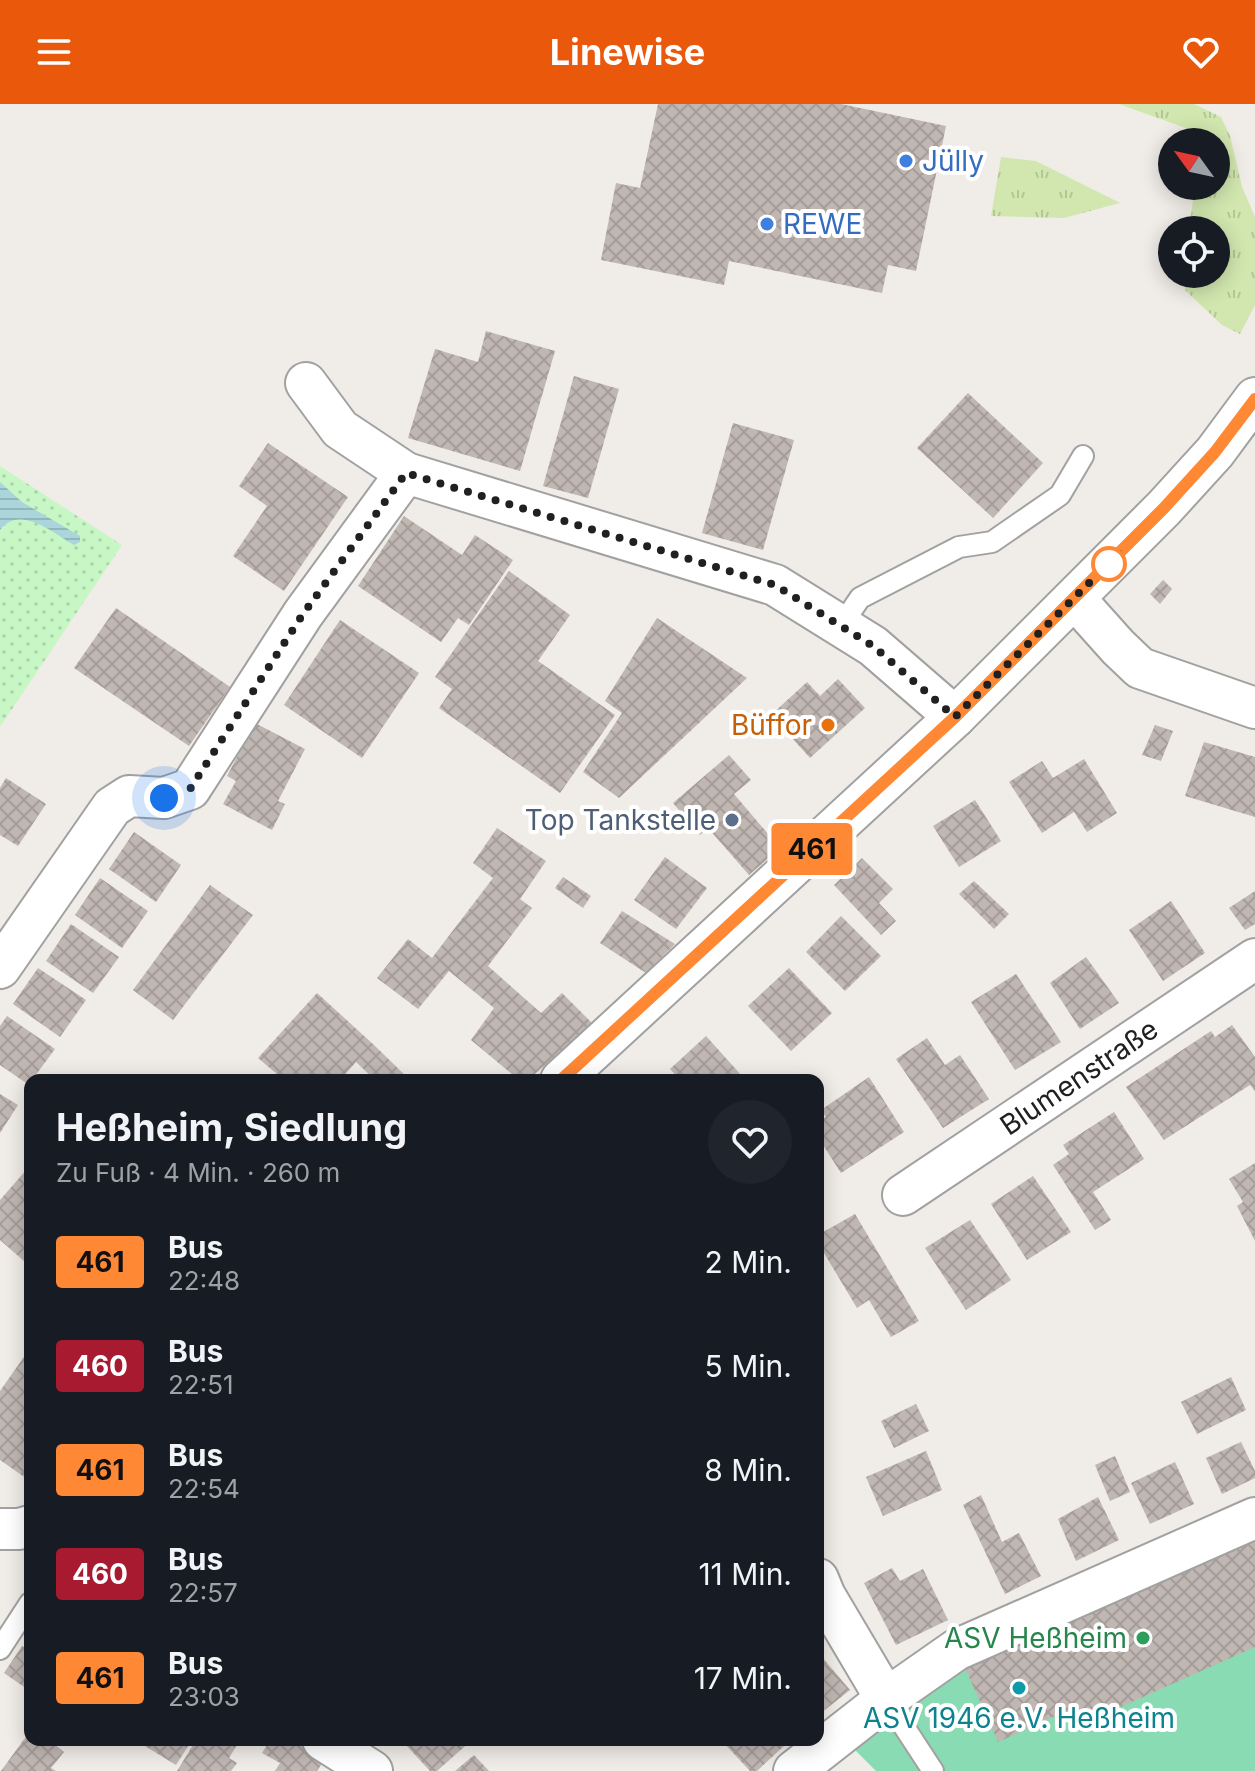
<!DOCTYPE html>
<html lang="de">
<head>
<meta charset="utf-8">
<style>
	:root { --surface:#171b24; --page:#20242c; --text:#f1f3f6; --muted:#9ea1a6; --accent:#ea580c }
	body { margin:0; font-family:Inter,sans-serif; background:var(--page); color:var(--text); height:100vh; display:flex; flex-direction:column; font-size:30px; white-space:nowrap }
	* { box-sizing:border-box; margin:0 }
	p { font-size:26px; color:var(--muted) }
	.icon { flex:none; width:44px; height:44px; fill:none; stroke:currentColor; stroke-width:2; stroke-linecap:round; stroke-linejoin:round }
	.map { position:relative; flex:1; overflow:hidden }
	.drawer { position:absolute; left:24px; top:970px; width:800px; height:672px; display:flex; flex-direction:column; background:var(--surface); border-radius:16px; box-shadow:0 4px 20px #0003 }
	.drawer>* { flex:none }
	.badge { padding:0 16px; border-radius:6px; font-size:28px; line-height:52px }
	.needle { width:52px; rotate:303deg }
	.tools { position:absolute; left:1158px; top:24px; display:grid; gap:16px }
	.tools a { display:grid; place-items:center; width:72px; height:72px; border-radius:50%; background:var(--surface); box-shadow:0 4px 20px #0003; font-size:40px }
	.you { position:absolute; width:40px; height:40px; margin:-20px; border:6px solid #fff; border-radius:50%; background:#1a73e8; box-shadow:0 0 0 12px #1a73e833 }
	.map>.badge { position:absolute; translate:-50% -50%; box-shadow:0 0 0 4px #fff }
	.round { display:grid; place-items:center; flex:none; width:84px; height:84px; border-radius:42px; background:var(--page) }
	.overview { display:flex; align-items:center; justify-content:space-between; height:136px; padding:0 32px }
	h1 { font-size:38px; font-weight:700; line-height:60px }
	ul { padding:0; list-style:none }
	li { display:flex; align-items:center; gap:24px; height:104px; padding:0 32px }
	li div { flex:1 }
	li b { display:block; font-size:30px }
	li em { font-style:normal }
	li .badge { min-width:88px; font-weight:700; text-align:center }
	header { display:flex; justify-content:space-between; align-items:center; height:104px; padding:0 32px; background:var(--accent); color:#fff; font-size:36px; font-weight:700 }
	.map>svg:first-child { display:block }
	.grass { fill:url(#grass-tufts) }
	.park { fill:url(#park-dots) }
	.pitch { fill:#89dbb3 }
	.water { fill:url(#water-rules) }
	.building { fill:url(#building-cross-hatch) }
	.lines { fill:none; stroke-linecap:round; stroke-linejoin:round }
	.lane-casing { stroke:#a1a1a1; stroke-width:24 }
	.street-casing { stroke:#a1a1a1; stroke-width:44 }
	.lane { stroke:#fff; stroke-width:20 }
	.street { stroke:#fff; stroke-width:40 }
	.line-casing { stroke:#fff; stroke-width:18 }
	.line { stroke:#ff8834; stroke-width:12 }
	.walk { stroke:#202020; stroke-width:8; stroke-dasharray:0 14.4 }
	.shop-dot { fill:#3f7fe0; stroke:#fff; stroke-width:3 }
	.stop-dot { fill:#fff; stroke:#ff8834; stroke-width:4 }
	.food-dot { fill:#e8710a; stroke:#fff; stroke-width:3 }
	.service-dot { fill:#5c6f8a; stroke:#fff; stroke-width:3 }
	.leisure-dot { fill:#2e9e5b; stroke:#fff; stroke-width:3 }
	.culture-dot { fill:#0f9aa8; stroke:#fff; stroke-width:3 }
	.labels { text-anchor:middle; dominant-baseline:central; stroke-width:8; stroke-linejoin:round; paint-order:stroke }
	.shop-label { font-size:28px; fill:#366cbe; stroke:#fff; text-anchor:start }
	.food-label { font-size:28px; fill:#c56008; stroke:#fff; text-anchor:end }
	.service-label { font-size:28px; fill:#4e5e75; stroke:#fff; text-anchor:end }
	.street-label { font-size:28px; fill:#202020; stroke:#fff }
	.leisure-label { font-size:28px; fill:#27864d; stroke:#fff; text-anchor:end }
	.culture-label { font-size:28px; fill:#0d838f; stroke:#fff }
</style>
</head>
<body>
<header><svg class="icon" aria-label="menu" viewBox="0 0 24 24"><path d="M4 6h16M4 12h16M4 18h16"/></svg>Linewise<svg class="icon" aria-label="heart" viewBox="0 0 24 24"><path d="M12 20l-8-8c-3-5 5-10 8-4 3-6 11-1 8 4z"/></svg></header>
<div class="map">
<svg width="1255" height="1667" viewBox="0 0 1255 1667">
	<defs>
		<pattern id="grass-tufts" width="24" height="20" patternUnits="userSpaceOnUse" patternTransform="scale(2)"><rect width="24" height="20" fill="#d1e7af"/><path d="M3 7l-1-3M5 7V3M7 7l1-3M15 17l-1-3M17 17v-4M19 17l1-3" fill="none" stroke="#b3c696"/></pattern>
		<pattern id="park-dots" width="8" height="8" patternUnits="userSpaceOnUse" patternTransform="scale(2)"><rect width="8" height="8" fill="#c8f7c6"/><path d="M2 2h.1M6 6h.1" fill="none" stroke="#acd3aa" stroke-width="1.8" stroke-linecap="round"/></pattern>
		<pattern id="water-rules" width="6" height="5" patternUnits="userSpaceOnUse" patternTransform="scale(2)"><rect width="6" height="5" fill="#a9d5db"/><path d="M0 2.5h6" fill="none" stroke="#91b7bc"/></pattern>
		<pattern id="building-cross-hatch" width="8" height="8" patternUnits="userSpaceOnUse" patternTransform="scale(2)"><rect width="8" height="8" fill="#c0b7b3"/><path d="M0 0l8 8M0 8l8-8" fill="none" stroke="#a59d9a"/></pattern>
	</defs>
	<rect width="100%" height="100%" fill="#f0ece7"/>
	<g class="grass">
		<path d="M1119 0H1194L1221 13 1230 32 1242 83 1255 113V201L1240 230 1222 221 1185 186 1184 170H1216V126H1189L1195 82H1216V38H1201L1202 30Z"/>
		<path d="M1001 53 1036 57 1120 99 1064 114 991 112Z"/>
	</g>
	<path class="park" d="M0 362 122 441 0 623Z"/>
	<path class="pitch" d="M1255 1433V1667H876L852 1643 965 1564Z"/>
	<path class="water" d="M0 378 22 398 80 432V438L74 441C53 429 20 400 0 426Z"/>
	<g class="building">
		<path d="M658 0H841L946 22 916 167 888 161 882 189 729 157 724 181 601 156 616 79 640 84Z"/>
		<path d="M486 227 555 247 520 367 408 334 435 245 478 258Z"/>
		<path d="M574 272 619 285 588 394 543 382Z"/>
		<path d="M968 289 1043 359 993 414 917 344Z"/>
		<path d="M733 319 794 336 763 446 702 429Z"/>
		<path d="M268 339 348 393 284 487 233 452 267 402 239 382Z"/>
		<path d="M404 412 462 451 475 431 513 456 469 521 458 514 441 538 358 482Z"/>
		<path d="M509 467 570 511 538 557 615 611 560 689 439 604 452 585 435 573Z"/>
		<path d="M1163 476 1172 485 1160 500 1150 490Z"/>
		<path d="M116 504 230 583 189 642 74 564Z"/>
		<path d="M657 514 747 574 619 694 583 668 622 609 605 597Z"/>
		<path d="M340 516 419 569 362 654 284 601Z"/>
		<path d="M838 575 865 604 810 654 771 611 807 578 820 592Z"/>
		<path d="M255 619 305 645 278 697 285 700 272 726 223 700 236 677 227 672Z"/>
		<path d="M1155 621 1173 627 1161 657 1142 651Z"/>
		<path d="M1204 638 1255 653V713L1185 692Z"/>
		<path d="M729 651 751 676 734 690 780 744 749 771 708 724 700 731 673 699Z"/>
		<path d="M1084 655 1117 709 1087 728 1074 708 1042 729 1009 678 1042 657 1053 674Z"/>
		<path d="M6 674 46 700 18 742 0 731V684Z"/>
		<path d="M975 696 1001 737 959 763 933 722Z"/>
		<path d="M497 724 546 757 520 795 532 804 488 862 541 909 562 889 592 919 528 976H519L471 936 494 904 449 867 418 905 377 874 408 835 432 854 493 774 473 759Z"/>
		<path d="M134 728 181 761 156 798 109 765Z"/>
		<path d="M665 753 707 784 676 825 634 796Z"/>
		<path d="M862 754 893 785 879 799 896 817 881 831 834 781Z"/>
		<path d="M563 773 591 792 583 804 555 784Z"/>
		<path d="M100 774 148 807 122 844 75 811Z"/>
		<path d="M974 777 1009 810 994 825 959 790Z"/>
		<path d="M210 781 253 811 173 916 133 886Z"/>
		<path d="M1255 787V820L1245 826 1229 804Z"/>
		<path d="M1171 797 1205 849 1163 877 1129 826Z"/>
		<path d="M622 807 675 840 646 869 600 839Z"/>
		<path d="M841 812 881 852 845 887 806 848Z"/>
		<path d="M71 820 119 853 93 889 46 857Z"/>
		<path d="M1086 853 1119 899 1080 925 1050 879Z"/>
		<path d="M38 864 86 896 60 933 13 900Z"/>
		<path d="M789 864 832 909 791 947 748 902Z"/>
		<path d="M1016 870 1061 938 1015 966 971 898Z"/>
		<path d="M317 889 374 941 410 976H375L356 958 340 976H284L258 954Z"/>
		<path d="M7 912 55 945 32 976H30L29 981 0 961V922Z"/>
		<path d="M1232 921 1255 953V987L1250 981 1164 1036 1126 983 1211 927 1215 933Z"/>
		<path d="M706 932 742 972 738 976H680L670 965Z"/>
		<path d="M927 934 945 961 960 951 989 995 943 1024 896 955Z"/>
		<path d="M869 973 904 1028 841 1069 818 1033V1018L826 1013 821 1006Z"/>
		<path d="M0 990 18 1001 0 1029Z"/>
		<path d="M1114 1008 1144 1055 1093 1088 1111 1116 1095 1126 1053 1061 1069 1050 1063 1041Z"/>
		<path d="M1255 1059V1137L1237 1102 1243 1098 1229 1075Z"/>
		<path d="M27 1065 30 1068V1153L25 1158 0 1136V1096Z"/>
		<path d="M1033 1072 1071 1128 1027 1156 991 1100Z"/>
		<path d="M855 1110 919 1217 891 1233 869 1196 857 1204 818 1139V1131Z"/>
		<path d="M970 1116 1011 1176 966 1206 925 1144Z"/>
		<path d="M26 1250 30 1252V1321L29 1323 30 1324V1377L0 1356V1287Z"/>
		<path d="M1231 1273 1246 1306 1197 1330 1181 1298Z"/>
		<path d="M916 1300 929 1327 894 1344 881 1317Z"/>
		<path d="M1241 1338 1255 1367V1374L1222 1390 1206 1354Z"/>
		<path d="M926 1347 942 1386 883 1412 866 1373Z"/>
		<path d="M1115 1352 1130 1388 1110 1397 1095 1361Z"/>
		<path d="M1175 1358 1194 1400 1150 1420 1131 1379Z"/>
		<path d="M981 1391 1002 1438 1019 1429 1041 1472 1005 1490 963 1401Z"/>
		<path d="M1098 1393 1119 1436 1076 1457 1058 1415Z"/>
		<path d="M1255 1433V1543L1080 1621 1073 1604 998 1638 965 1564Z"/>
		<path d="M892 1464 900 1477 923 1465 948 1516 896 1541 864 1479Z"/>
		<path d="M22 1542 30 1547V1587L4 1569Z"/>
		<path d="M822 1553 850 1586 821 1609 818 1605V1556Z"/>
		<path d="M30 1627V1636H49L64 1648 51 1664 56 1667H1Z"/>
		<path d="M135 1636H192L176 1661Z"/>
		<path d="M196 1636H240L229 1654 237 1659 231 1667H177Z"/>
		<path d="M270 1636H293L325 1655 317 1667H275L280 1659 262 1649Z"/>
		<path d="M410 1636H472L437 1667H430L405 1640Z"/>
		<path d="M721 1636H778L784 1642 757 1667H750Z"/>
		<path d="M474 1651 489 1667H455Z"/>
	</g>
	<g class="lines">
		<g class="lane-casing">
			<g id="lane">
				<path d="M841 522 860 494 959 443 992 438 1060 391 1083 352"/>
				<path d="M0 1545 30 1499"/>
				<path d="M886 1595 933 1667"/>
			</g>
		</g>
		<g class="street-casing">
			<g id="street">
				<path d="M306 279 340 325 406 369 775 481 873 542 955 613"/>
				<path d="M1075 495 1118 543 1140 564 1255 604"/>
				<path d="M0 864 112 703 129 692 164 694 190 685 303 510 406 369"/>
				<path d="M561 976 955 613 1164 404 1215 348 1255 294"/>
				<path d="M903 1091 1255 855"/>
				<path d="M0 1425H19L30 1422"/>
				<path d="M818 1475 825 1492 886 1595"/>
				<path d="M323 1636 372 1667"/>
				<path d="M794 1667 886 1595 956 1546 1255 1414"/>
			</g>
		</g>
		<use href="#lane" class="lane"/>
		<use href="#street" class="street"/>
	</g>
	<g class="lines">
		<g class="line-casing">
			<path id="line" d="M561 976 955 613 1164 404 1215 348 1255 295"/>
		</g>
		<use href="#line" class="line"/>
		<path class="walk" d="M164 694 190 685 303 510 406 369 775 481 873 542 955 613 1119 449 1109 460"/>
	</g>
	<g class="shop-dot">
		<circle cx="906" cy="57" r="8"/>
		<circle cx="767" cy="120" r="8"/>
	</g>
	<circle class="stop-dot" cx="1109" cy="460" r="16"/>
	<circle class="food-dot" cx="828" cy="621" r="8"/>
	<circle class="service-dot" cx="732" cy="716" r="8"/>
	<circle class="leisure-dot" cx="1143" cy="1534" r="8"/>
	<circle class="culture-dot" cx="1019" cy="1584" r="8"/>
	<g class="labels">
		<g class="shop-label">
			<text x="922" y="57">Jülly</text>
			<text x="783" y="120">REWE</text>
		</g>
		<g class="food-label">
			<text x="812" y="621">Büffor</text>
		</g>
		<g class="service-label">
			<text x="716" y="716">Top Tankstelle</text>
		</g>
		<g class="street-label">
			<text transform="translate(1079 973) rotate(-34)">Blumenstraße</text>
		</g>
		<g class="leisure-label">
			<text x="1127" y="1534">ASV Heßheim</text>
		</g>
		<g class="culture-label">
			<text x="1019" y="1614">ASV 1946 e.V. Heßheim</text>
		</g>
	</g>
</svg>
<div class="tools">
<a><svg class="needle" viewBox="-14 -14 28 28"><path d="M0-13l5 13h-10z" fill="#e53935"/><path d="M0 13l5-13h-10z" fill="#9ea1a6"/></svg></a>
<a><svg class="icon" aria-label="locate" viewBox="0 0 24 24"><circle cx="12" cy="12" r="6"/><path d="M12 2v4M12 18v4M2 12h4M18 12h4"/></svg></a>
</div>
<div class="you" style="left:164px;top:694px"></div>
<b class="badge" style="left:812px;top:745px;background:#ff8834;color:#111">461</b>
<section class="drawer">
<div class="overview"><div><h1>Heßheim, Siedlung</h1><p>Zu Fuß · 4 Min. · 260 m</p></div><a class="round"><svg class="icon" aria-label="heart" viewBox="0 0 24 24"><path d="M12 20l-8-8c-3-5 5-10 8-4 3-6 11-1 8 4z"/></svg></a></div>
<ul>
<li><span class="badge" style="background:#ff8834;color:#111">461</span><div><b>Bus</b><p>22:48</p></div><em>2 Min.</em></li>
<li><span class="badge" style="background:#a81a30;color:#fff">460</span><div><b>Bus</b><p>22:51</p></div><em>5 Min.</em></li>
<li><span class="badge" style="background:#ff8834;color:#111">461</span><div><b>Bus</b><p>22:54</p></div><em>8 Min.</em></li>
<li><span class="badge" style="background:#a81a30;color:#fff">460</span><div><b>Bus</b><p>22:57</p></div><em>11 Min.</em></li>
<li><span class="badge" style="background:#ff8834;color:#111">461</span><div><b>Bus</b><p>23:03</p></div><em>17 Min.</em></li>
</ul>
</section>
</div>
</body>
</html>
